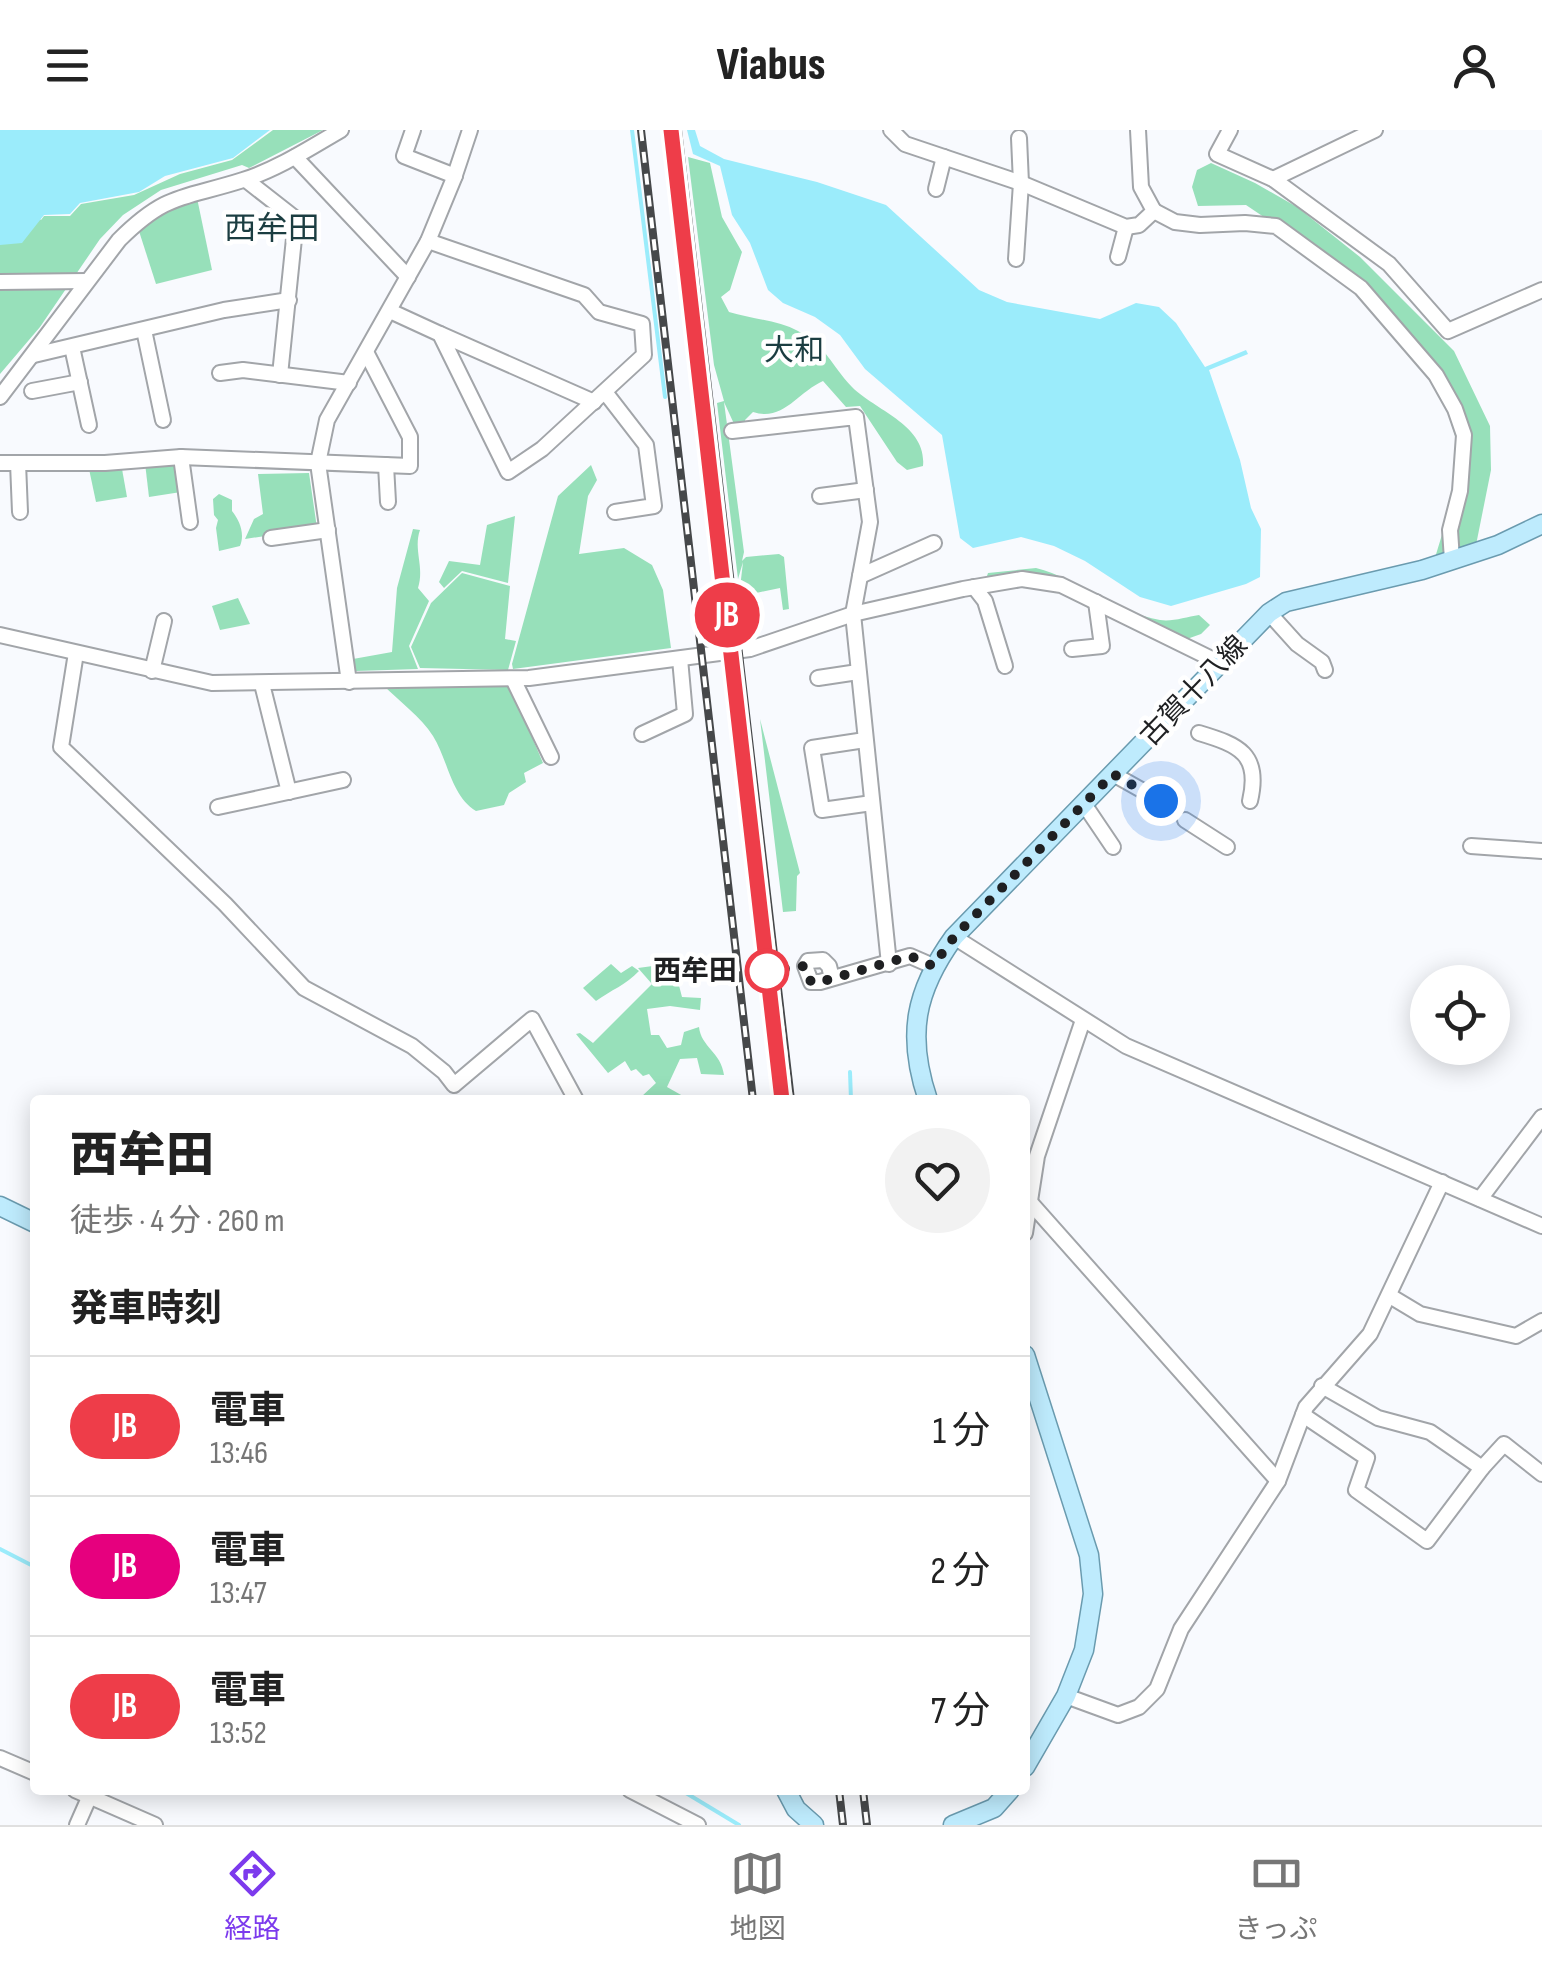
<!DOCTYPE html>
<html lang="ja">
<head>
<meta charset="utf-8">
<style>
	:root { --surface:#fff; --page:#f2f2f2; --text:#222; --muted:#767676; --line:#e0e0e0; --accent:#7c3aed }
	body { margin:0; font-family:"Sofia Sans Condensed","Noto Sans JP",sans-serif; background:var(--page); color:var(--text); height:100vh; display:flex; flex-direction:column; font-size:38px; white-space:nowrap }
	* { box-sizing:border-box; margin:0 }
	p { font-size:32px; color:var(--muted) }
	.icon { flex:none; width:55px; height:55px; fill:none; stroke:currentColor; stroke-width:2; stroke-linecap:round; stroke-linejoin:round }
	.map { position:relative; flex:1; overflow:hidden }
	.panel { position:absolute; left:30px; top:965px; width:1000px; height:700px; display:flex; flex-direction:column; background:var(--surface); border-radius:10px; box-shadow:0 5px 25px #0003 }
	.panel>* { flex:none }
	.badge { padding:0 20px; border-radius:32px; font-size:35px; line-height:65px }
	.tools { position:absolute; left:1410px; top:835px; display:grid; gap:20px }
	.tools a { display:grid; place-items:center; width:100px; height:100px; border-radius:50%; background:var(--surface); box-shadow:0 5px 25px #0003; font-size:50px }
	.you { position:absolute; width:50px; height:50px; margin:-25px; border:8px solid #fff; border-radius:50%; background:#1a73e8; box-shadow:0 0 0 15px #1a73e833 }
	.map>.badge { position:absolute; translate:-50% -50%; box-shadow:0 0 0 5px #fff }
	h2 { padding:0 40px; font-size:38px; line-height:90px }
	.round { display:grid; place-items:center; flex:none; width:105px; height:105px; border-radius:52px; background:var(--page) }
	.head { display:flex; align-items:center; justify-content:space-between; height:170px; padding:0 40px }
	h1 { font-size:48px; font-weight:800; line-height:75px }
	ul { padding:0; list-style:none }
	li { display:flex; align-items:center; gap:30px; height:140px; padding:0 40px; border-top:2px solid var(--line) }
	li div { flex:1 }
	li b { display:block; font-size:38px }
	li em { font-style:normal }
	li .badge { min-width:110px; font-weight:700; text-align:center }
	header { display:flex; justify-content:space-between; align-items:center; height:130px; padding:0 40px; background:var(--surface); font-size:45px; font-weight:800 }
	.menu { display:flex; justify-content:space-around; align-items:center; height:140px; border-top:2px solid var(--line); background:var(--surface); font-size:28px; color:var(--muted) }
	.menu a { display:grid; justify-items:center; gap:5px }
	.menu .active { color:var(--accent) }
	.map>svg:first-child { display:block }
	.green { fill:#97e0ba }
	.water { fill:#9becfb }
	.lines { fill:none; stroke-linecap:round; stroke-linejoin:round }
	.stream { stroke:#9becfb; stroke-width:4 }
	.minor-casing { stroke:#a2a5a9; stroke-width:18 }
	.major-casing { stroke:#6a9baf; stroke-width:21 }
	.minor { stroke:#fff; stroke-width:14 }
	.major { stroke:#beebfd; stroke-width:18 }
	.rail-casing { stroke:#46484a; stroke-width:8 }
	.rail { stroke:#fff; stroke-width:4; stroke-dasharray:11; stroke-linecap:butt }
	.line-casing { stroke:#fff; stroke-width:22 }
	.line { stroke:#ee3d49; stroke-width:15 }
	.walk { stroke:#1f2022; stroke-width:10; stroke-dasharray:0 18 }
	.stop-dot { fill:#fff; stroke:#ee3d49; stroke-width:5 }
	.labels { text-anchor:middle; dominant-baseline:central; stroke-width:9; stroke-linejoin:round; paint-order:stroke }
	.street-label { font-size:28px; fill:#1f2022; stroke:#fff }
	.stop-label { font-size:28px; font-weight:bold; fill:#1f2022; stroke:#fff; text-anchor:end }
	.neighbourhood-label { font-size:30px; fill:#1b3d41; stroke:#fff }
	.quarter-label { font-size:32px; fill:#1b3d41; stroke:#fff }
</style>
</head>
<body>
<header><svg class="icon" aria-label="menu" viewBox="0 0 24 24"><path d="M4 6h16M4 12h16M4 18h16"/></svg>Viabus<svg class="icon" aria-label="person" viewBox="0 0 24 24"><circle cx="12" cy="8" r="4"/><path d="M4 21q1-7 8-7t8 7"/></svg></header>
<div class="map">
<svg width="1542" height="1695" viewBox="0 0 1542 1695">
	<rect width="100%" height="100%" fill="#f8fafe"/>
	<g class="green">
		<path d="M273 0H323L249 38 242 35 161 60 123 85 100 109 40 197 0 244V77H27L41 90 44 86H70L81 74 134 65 180 44 232 30Z"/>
		<path d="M688 27 710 33 722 87 742 122 730 160 721 167 729 182C751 189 778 190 798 201 829 219 830 234 852 257 876 281 927 295 923 336L907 340 897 332 860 276 846 277 823 251C798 262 783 292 753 282L745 290V295L735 296 724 272 744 422 742 431 746 427 779 424 784 427 789 479 783 480 780 458 756 463 759 490 744 493 740 458 743 432 738 449 717 273 724 271 714 235Z"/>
		<path d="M1211 33 1255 53 1297 77 1360 127 1454 221 1490 296 1491 340 1476 415 1434 431 1451 375 1456 309 1440 257 1328 130 1246 75 1198 76 1192 57 1197 40Z"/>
		<path d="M197 68 212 140 156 154 138 98 173 76Z"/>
		<path d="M175 332 181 362 149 367 145 333Z"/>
		<path d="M591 335 597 350 588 366 579 424 624 418 652 435 663 460 671 518 513 539 512 534 558 366Z"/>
		<path d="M89 339H122L127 367 96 372Z"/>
		<path d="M309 343 317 398 245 409 254 389 263 384 258 344Z"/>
		<path d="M219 364 232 370V381C240 391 245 404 240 416L219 421 216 398 218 390 214 385 213 369Z"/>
		<path d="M515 386 508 453 462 441 444 458 439 452 449 431 480 435 487 395Z"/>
		<path d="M413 399 420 400C413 419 425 438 418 458L429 471 409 516 418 539 356 541 353 529 392 522 397 458Z"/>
		<path d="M1036 438C1079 449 1116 482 1160 490 1172 492 1186 487 1199 485L1210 495 1201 504 1187 509 1041 445 986 449 988 443Z"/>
		<path d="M462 443 510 456 505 509 516 511 508 540 420 538 411 517 431 473Z"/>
		<path d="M238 468 250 494 220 500 212 476Z"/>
		<path d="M383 555H510L543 633 524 643 526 652 509 663 504 675 476 681C451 666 448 630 433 606 421 587 399 571 383 555Z"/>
		<path d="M760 589 800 743 797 746 796 781 783 782Z"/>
		<path d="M697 830 699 842 676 844 682 867 701 868 700 880 670 876 647 879 651 905H659L667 918 681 915 684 902 699 897C701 917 721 922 724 945L701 944 697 928 680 929 667 957 690 970H643L641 967 656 953 649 944 643 946 636 939 631 941 625 931 608 943 576 904 580 903 593 913 652 854 638 838Z"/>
		<path d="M611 834 621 843 632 836 639 841C626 855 611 860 596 871L583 858Z"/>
	</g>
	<g class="water">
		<path d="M0 0H270L233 28 165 46 139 62 80 73 70 84 44 85 22 113 0 115Z"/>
		<path d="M687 0H695L700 16 724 29 817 52 886 75 979 160 1007 172 1100 189 1136 173 1159 177 1176 193 1205 237 1246 220 1248 224 1209 240 1240 330 1251 378 1261 399 1260 447 1246 454 1171 476 1140 467 1085 431 1054 416 1021 407 973 418 960 408 942 305 865 239 840 205 815 187 783 173 768 160 750 113 732 85 720 36 693 24Z"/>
	</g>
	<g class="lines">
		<g class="stream">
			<path d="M632 0 665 267"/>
			<path d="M850 942 851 970"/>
			<path d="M0 1419 35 1437"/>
			<path d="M681 1660 739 1695"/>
		</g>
		<g class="minor-casing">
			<g id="minor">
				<path d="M413 0 404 26 455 46"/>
				<path d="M891 0 905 14 1021 53 1126 97 1139 95 1154 81 1141 57 1138 0"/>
				<path d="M1230 0 1217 24 1273 49 1389 134 1448 201 1542 160"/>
				<path d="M295 27 408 147"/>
				<path d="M1273 49 1375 0"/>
				<path d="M246 50 296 89 280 245"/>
				<path d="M936 59 944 27"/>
				<path d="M1154 81 1175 92 1200 95 1245 93 1276 96 1361 158 1436 245 1455 279 1464 305 1460 361 1450 400 1452 430"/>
				<path d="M1118 127 1126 97"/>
				<path d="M1016 129 1021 53 1019 8"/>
				<path d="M0 152 87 151"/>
				<path d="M390 181 440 204 508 342 542 319 644 225 642 194 599 182 584 165 428 111"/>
				<path d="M144 200 163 290"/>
				<path d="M440 204 594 272"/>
				<path d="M72 217 89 295"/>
				<path d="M34 225 224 180 289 170"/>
				<path d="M220 243 243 240 349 253"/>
				<path d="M32 261 80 252"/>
				<path d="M605 262 646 315 654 376 615 382"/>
				<path d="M0 267 119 110C167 62 184 69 243 50 278 39 310 18 341 0"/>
				<path d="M732 301 856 287 870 392 853 484 889 834"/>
				<path d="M181 327 190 392"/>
				<path d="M0 333H105L181 327 410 336V307L366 222"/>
				<path d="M18 333 20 382"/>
				<path d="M386 335 388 372"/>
				<path d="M820 366 866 360"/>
				<path d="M271 408 328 400"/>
				<path d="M860 446 934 413"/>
				<path d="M974 457 985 471 1005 536"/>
				<path d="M1269 483 1297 514 1322 532 1325 540"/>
				<path d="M0 505 212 553 529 548 750 519 853 484 963 459 1022 449 1061 455 1222 534"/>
				<path d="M1072 519 1102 516 1096 472"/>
				<path d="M76 523 61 617 225 774 304 858 412 916 444 942 454 955 532 889 576 970"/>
				<path d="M152 541 164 491"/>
				<path d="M818 548 858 542"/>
				<path d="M513 549 551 627"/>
				<path d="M349 552 318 333 327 290 428 111 454 48 470 0"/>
				<path d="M262 554 289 662"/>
				<path d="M1199 603C1239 615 1261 624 1250 671"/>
				<path d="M642 604 685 584 680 529"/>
				<path d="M865 610 812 618 822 680 872 673"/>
				<path d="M1113 644 1161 671"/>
				<path d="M1084 674 1113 717"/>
				<path d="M218 677 343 650"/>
				<path d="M1185 690 1227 717"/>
				<path d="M1471 716 1542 721"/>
				<path d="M954 807 1126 916 1542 1096"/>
				<path d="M832 848 829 836 823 830 808 831 805 836 811 852H820L910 826 933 836"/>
				<path d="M1480 1069 1542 987"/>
				<path d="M1029 1071 1278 1351"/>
				<path d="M1025 1103 1037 1026 1083 890"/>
				<path d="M1390 1166 1420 1184 1516 1206 1542 1191"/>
				<path d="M1303 1285 1367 1328 1356 1360 1427 1411 1482 1338 1430 1302 1378 1288 1322 1256"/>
				<path d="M1482 1338 1504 1314 1542 1344"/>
				<path d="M1066 1566 1118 1585 1139 1577 1157 1559 1181 1499 1278 1351 1306 1277 1370 1204 1442 1052"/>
				<path d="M0 1628 35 1643"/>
				<path d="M75 1660 155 1695"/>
				<path d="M630 1660 698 1695"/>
				<path d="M77 1695 92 1661"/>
			</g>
		</g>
		<g class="major-casing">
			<g id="major">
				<path d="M928 970C906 905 915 861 954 807L1269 483 1286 472 1422 440 1498 415 1542 394"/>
				<path d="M0 1076 35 1093"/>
				<path d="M1025 1225 1089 1425 1093 1464 1084 1520 1066 1566 1025 1637"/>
				<path d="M786 1660 796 1679 814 1695"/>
				<path d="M953 1695 994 1678 1010 1660"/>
			</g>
		</g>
		<use href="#minor" class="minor"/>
		<use href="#major" class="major"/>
		<g class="rail-casing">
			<g id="rail">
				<path d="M641 0 753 970"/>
				<path d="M678 0 791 970"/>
				<path d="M839 1660 843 1695"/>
				<path d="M863 1660 867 1695"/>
			</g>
		</g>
		<use href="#rail" class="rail"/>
	</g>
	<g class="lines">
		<g class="line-casing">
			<path id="line" d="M671 0 782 970"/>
		</g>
		<use href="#line" class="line"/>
		<path class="walk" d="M767 841 805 836 811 852H820L910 826 933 836 954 807 1113 644 1161 671"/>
	</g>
	<circle class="stop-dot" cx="767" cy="841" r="20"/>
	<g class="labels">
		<g class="street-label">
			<text transform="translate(1194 561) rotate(-46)">古賀十八線</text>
		</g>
		<g class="stop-label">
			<text x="737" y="841">西牟田</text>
		</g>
		<g class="neighbourhood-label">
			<text x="794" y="221">大和</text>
		</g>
		<g class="quarter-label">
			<text x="272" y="99">西牟田</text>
		</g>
	</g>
</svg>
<div class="tools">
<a><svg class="icon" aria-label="locate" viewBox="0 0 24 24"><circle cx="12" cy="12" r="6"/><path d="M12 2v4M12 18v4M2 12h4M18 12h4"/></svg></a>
</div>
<div class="you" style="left:1161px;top:671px"></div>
<b class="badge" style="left:727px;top:485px;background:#ee3d49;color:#fff">JB</b>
<section class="panel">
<div class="head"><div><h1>西牟田</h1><p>徒歩 · 4 分 · 260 m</p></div><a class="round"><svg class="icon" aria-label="heart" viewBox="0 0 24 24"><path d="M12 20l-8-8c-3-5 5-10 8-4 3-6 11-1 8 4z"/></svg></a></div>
<h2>発車時刻</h2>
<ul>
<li><span class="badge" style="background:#ee3d49;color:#fff">JB</span><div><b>電車</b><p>13:46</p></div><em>1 分</em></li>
<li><span class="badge" style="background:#e6007e;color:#fff">JB</span><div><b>電車</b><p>13:47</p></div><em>2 分</em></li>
<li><span class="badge" style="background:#ee3d49;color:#fff">JB</span><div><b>電車</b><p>13:52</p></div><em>7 分</em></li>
</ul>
</section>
</div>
<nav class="menu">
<a class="active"><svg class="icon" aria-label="directions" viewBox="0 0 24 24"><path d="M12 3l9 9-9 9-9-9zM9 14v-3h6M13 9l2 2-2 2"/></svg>経路</a>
<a><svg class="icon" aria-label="map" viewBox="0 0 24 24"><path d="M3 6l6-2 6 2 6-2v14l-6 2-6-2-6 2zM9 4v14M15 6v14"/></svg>地図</a>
<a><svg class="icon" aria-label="tickets" viewBox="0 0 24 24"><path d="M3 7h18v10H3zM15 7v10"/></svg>きっぷ</a>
</nav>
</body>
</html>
